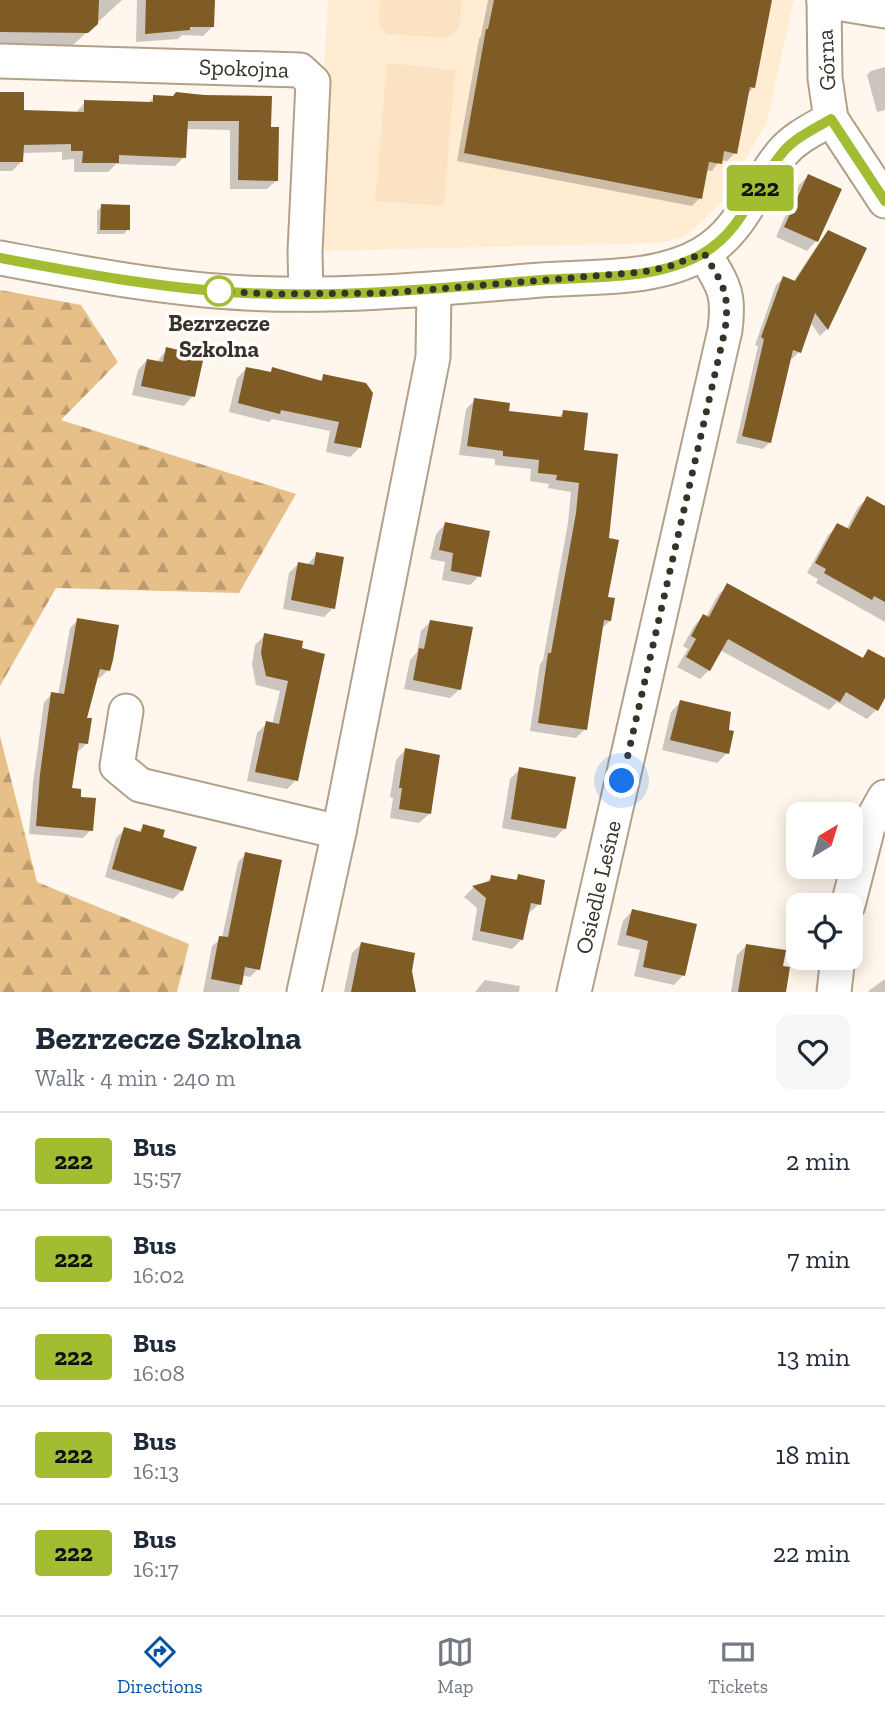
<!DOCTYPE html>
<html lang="en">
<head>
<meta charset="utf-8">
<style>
	:root { --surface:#fff; --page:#f6f6f7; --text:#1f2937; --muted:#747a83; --line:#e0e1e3; --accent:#0554a3 }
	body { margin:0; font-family:"Zilla Slab",serif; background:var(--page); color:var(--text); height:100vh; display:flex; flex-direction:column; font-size:26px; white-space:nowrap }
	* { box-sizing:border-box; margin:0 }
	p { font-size:23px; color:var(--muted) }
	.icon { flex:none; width:38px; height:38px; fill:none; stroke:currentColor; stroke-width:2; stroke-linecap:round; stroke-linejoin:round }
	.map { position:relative; height:992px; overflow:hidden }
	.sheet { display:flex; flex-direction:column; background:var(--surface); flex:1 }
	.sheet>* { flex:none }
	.badge { padding:0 14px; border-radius:5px; font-size:24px; line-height:46px }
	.needle { width:46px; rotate:38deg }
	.controls { position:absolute; left:786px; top:802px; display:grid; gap:14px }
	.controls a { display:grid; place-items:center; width:77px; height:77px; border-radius:14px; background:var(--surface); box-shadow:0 4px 18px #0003; font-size:35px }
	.you { position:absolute; width:35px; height:35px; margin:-18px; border:5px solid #fff; border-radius:50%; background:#1a73e8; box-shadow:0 0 0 10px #1a73e833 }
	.map>.badge { position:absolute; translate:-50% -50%; box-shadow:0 0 0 4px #fff }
	.round { display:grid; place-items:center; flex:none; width:74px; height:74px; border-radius:14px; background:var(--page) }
	.summary { display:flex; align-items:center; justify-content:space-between; height:119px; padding:0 35px }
	h1 { font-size:33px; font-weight:700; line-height:52px }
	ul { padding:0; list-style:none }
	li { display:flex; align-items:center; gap:21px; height:98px; padding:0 35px; border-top:2px solid var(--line) }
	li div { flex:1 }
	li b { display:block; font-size:26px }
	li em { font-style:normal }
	li .badge { min-width:77px; font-weight:700; text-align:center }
	.menu { display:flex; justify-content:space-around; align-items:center; height:98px; border-top:2px solid var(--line); background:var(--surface); font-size:19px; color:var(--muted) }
	.menu a { display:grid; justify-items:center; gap:4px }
	.menu .active { color:var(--accent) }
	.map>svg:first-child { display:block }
	.built { fill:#ffecd3 }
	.forest { fill:url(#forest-firs) }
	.green { fill:#fbe2c2 }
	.shadow { fill:#0003 }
	.building { fill:#7f5c26 }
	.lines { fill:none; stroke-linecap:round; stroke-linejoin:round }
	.minor-casing { stroke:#b2a089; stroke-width:37 }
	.minor { stroke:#fff; stroke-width:33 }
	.line-casing { stroke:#fff; stroke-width:16 }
	.line { stroke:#a2bd31; stroke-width:10 }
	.walk { stroke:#393229; stroke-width:7; stroke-dasharray:0 12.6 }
	.stop-dot { fill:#fff; stroke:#a2bd31; stroke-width:3.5 }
	.labels { text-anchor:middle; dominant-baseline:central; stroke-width:7; stroke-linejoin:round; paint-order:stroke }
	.street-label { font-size:23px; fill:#393229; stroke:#fff }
	.stop-label { font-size:23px; font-weight:bold; fill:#393229; stroke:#fff }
</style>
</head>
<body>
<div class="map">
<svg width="885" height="992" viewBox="0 0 885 992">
	<defs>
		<pattern id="forest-firs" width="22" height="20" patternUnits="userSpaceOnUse" patternTransform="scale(1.75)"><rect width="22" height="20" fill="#e7bf88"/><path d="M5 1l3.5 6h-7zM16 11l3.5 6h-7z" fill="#bc9c6f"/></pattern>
	</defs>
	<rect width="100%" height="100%" fill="#fff7ed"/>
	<path class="built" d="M328 0H794L767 121 722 201 702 222 681 238 659 243 313 251Z"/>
	<g class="forest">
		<path d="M0 290 81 305 118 362 61 420 296 494 239 593 56 588 0 686Z"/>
		<path d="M0 736 37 882 189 944 177 992H0Z"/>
	</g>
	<g class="green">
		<path d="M380 0H462C460 16 463 31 447 38L387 34 379 25Z"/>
		<path d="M387 63 455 70 444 206 375 201Z"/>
	</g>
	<g class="shadow">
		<path d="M0 0H122L73 45H0Z"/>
		<path d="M137 0H213V26L203 36 182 35 178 39 136 42Z"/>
		<path d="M488 0H769L754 87 747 94 735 153 727 161 720 160 712 171 706 170 700 198 692 206 457 161 479 39 481 36Z"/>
		<path d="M885 67V110L877 112 867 75 871 71Z"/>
		<path d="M0 94 23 111 75 114 85 102 147 104 154 97 270 129 277 180 267 189H230V130L186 129 184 157 175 166 116 164 108 172H74V159L62 160V152L22 153V161L12 171H0Z"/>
		<path d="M808 176 839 190 816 241 807 251 776 237 799 185Z"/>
		<path d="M102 206 128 229 124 234H97V211Z"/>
		<path d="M828 233 865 249 827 329 820 336 810 322 799 352 792 359 789 358 770 442 763 449 736 443 758 346 755 345 776 285 783 278 793 282 821 240Z"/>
		<path d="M167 349 193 396 184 406 132 395 138 370 147 360 157 362Z"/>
		<path d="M247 368 269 374 273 369 319 382 324 376 360 447 350 457 326 452 330 431 272 419 269 422 229 412 237 378Z"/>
		<path d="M475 400 507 413 558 418 564 412 582 452 607 540 606 598 610 621 600 630 585 729 576 738 530 731 540 664 543 660 568 523 571 492 548 488 549 484 530 481 531 469 495 465V459L459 455 466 409Z"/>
		<path d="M868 498 885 508V622L816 583 818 579 807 573 828 535 837 526 846 530 858 507Z"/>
		<path d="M445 524 479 576 470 585 442 580 445 562 430 559 436 534Z"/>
		<path d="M317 554 333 608 324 617 283 609 289 573 298 564 307 565Z"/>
		<path d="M728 585 861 659 869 651 885 664V694L876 710 867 719 837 702 829 710 720 650 709 670 700 679 677 667 688 649 683 646 694 626 703 616 706 617 718 595Z"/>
		<path d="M78 620 108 670 100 678 96 677 85 719 87 743 79 751H76L70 789 79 798 91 830 83 838 29 834 33 783 44 702 52 694 58 695 70 628Z"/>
		<path d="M431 621 460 689 450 698 404 689 410 660 417 652 421 631Z"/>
		<path d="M265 635 301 642 296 780 287 789 247 781 257 733 267 723 272 725 280 691 256 685 252 664 255 645Z"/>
		<path d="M680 702 727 753 717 763 662 750 671 712Z"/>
		<path d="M405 750 429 814 419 823 390 818 393 798 390 797 396 760Z"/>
		<path d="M520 769 564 829 555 838 502 828 510 779Z"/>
		<path d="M144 826 161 838 182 890 173 899 105 877 116 838 125 829 137 833Z"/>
		<path d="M246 854 258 969 250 977 242 975 239 992H203L212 946 222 938 238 862Z"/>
		<path d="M519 876 539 904 529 913H527L522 939 512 949 472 940 477 908 464 897 473 888 484 884 492 877 514 881Z"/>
		<path d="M632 911 683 975 674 985 634 976 640 950 617 945 623 921Z"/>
		<path d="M361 944 410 971 415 992H344L352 953Z"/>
		<path d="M746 946 781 968 784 992H731L737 955Z"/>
		<path d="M885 979V992H868L871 989Z"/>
		<path d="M485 980 520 986 519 992H475Z"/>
	</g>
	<g class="building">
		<path d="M0 0H99L98 24 88 33 0 32Z"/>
		<path d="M146 0H215L214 27H190V30L145 34Z"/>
		<path d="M494 0H772L755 88 750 87 737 154 724 151 722 164 709 162 702 199 464 153 486 29H488Z"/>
		<path d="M0 92H24V110L84 112V100L153 102V95L173 96 176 92 204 95 272 96 271 127H279L278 181 238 180 239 121H188L186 158 119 155V163H82L83 151H71V144L24 145 23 162H0Z"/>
		<path d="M808 174 842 189 818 242 784 227Z"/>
		<path d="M101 204 130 205V230H100Z"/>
		<path d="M828 230 867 248 828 330 815 313 801 353 793 350 771 443 742 436 764 339 761 337 783 276 795 281Z"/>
		<path d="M166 347 204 356 195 397 141 386 147 359 163 362Z"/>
		<path d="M246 367 271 372 272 367 322 381 323 374 366 383 373 393 361 448 334 443 339 422 281 410 280 414 238 403Z"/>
		<path d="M474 398 510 403 509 411 562 417 563 410 588 413 584 450 618 454 609 538 619 540 608 597 615 598 611 621 604 620 587 730 538 723 548 653H551L576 513 579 483 556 480 557 475 538 473 539 460 503 456V451L467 446Z"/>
		<path d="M867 496 885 506V602L874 596 872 600 824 573 826 569 815 563 837 523 849 529Z"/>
		<path d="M445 522 490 531 481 577 451 571 453 553 439 550Z"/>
		<path d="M316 552 344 557 335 609 291 600 298 562 314 565Z"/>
		<path d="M727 583 863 658 868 649 885 658V698L878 711 846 692 840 702 728 639 710 671 686 657 696 639 691 636 703 614 709 617Z"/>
		<path d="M77 618 119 625 113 660 110 671 100 669 87 718H92L88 744 79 743 72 788 81 789V797L96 798 93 831 36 826 40 774 51 692 64 694Z"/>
		<path d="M430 620 473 627 461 690 413 680 419 648 424 649Z"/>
		<path d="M264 633 303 641 302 648 325 654 298 781 255 772 266 721 279 724 288 681 266 676 261 653Z"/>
		<path d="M680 700 731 712 729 730 734 731 729 754 670 740Z"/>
		<path d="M405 748 440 755 431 814 399 809 402 788H399Z"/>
		<path d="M519 767 576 777 566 829 511 819Z"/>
		<path d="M143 824 165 830 163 837 197 847 183 891 112 869 124 827 141 832Z"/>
		<path d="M245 852 282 860 260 970 245 967 242 985 211 979 219 936 228 937Z"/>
		<path d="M518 874 545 880 541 905 531 903 523 940 480 931 486 898 472 886 490 881 491 875 517 880Z"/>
		<path d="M632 909 697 924 685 976 643 967 648 941 626 935Z"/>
		<path d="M361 942 415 953 412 971 416 992H351Z"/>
		<path d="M746 944 786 950 783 966 790 967 786 992H738Z"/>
	</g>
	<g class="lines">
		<g class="minor-casing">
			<g id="minor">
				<path d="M824 0 825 78 831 119 885 201"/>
				<path d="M824 1 885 11"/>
				<path d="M0 61 300 70 313 82 305 252 306 294"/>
				<path d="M0 258C81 273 163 289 246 293 345 298 443 288 541 280 593 276 655 281 702 254 744 230 754 185 783 152 796 137 814 129 831 119"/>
				<path d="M126 711 117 766 140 785 339 832"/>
				<path d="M848 905 868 827 885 797"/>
				<path d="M304 992 339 832 433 357 434 289"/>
				<path d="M574 992 725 330C730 292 723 285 704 253"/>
				<path d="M834 992 838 957"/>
			</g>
		</g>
		<use href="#minor" class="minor"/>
	</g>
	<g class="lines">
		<g class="line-casing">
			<path id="line" d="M0 258C81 273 163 289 246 293 345 298 442 288 541 280 593 276 655 281 702 254 743 231 754 186 783 152 796 137 814 129 831 119L885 201"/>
		</g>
		<use href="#line" class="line"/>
		<path class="walk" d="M219 291 271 294 387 293 643 272 668 267 704 253C723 285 730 292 725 330L622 781"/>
	</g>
	<circle class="stop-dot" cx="219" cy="291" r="14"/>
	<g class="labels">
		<g class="street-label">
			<text transform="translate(826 60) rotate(-93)">Górna</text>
			<text transform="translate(244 68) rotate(2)">Spokojna</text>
			<text transform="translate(598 887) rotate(-77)">Osiedle Leśne</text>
		</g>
		<g class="stop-label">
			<text x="219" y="323">Bezrzecze<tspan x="219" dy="26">Szkolna</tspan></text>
		</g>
	</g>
</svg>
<div class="controls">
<a><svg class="needle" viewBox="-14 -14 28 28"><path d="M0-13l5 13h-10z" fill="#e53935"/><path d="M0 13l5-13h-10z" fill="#747a83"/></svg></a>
<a><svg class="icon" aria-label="locate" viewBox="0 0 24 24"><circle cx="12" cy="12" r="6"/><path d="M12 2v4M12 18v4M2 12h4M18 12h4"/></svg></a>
</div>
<div class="you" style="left:622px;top:781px"></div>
<b class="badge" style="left:760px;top:188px;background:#a2bd31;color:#111">222</b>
</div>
<section class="sheet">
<div class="summary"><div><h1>Bezrzecze Szkolna</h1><p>Walk · 4 min · 240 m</p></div><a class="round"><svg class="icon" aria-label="heart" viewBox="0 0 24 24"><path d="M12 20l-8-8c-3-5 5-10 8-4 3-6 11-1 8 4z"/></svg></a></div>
<ul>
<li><span class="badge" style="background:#a2bd31;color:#111">222</span><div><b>Bus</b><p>15:57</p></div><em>2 min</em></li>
<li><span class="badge" style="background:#a2bd31;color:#111">222</span><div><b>Bus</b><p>16:02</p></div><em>7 min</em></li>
<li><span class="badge" style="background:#a2bd31;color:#111">222</span><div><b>Bus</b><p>16:08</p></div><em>13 min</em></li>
<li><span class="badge" style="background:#a2bd31;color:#111">222</span><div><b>Bus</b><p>16:13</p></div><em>18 min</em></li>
<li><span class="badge" style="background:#a2bd31;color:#111">222</span><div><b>Bus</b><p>16:17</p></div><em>22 min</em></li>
</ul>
</section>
<nav class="menu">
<a class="active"><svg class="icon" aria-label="directions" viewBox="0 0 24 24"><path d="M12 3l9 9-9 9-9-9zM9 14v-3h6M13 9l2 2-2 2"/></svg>Directions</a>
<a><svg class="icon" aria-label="map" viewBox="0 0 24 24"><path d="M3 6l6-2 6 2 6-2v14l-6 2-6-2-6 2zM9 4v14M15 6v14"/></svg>Map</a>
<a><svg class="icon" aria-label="tickets" viewBox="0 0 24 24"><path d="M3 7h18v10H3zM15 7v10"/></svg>Tickets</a>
</nav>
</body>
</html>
